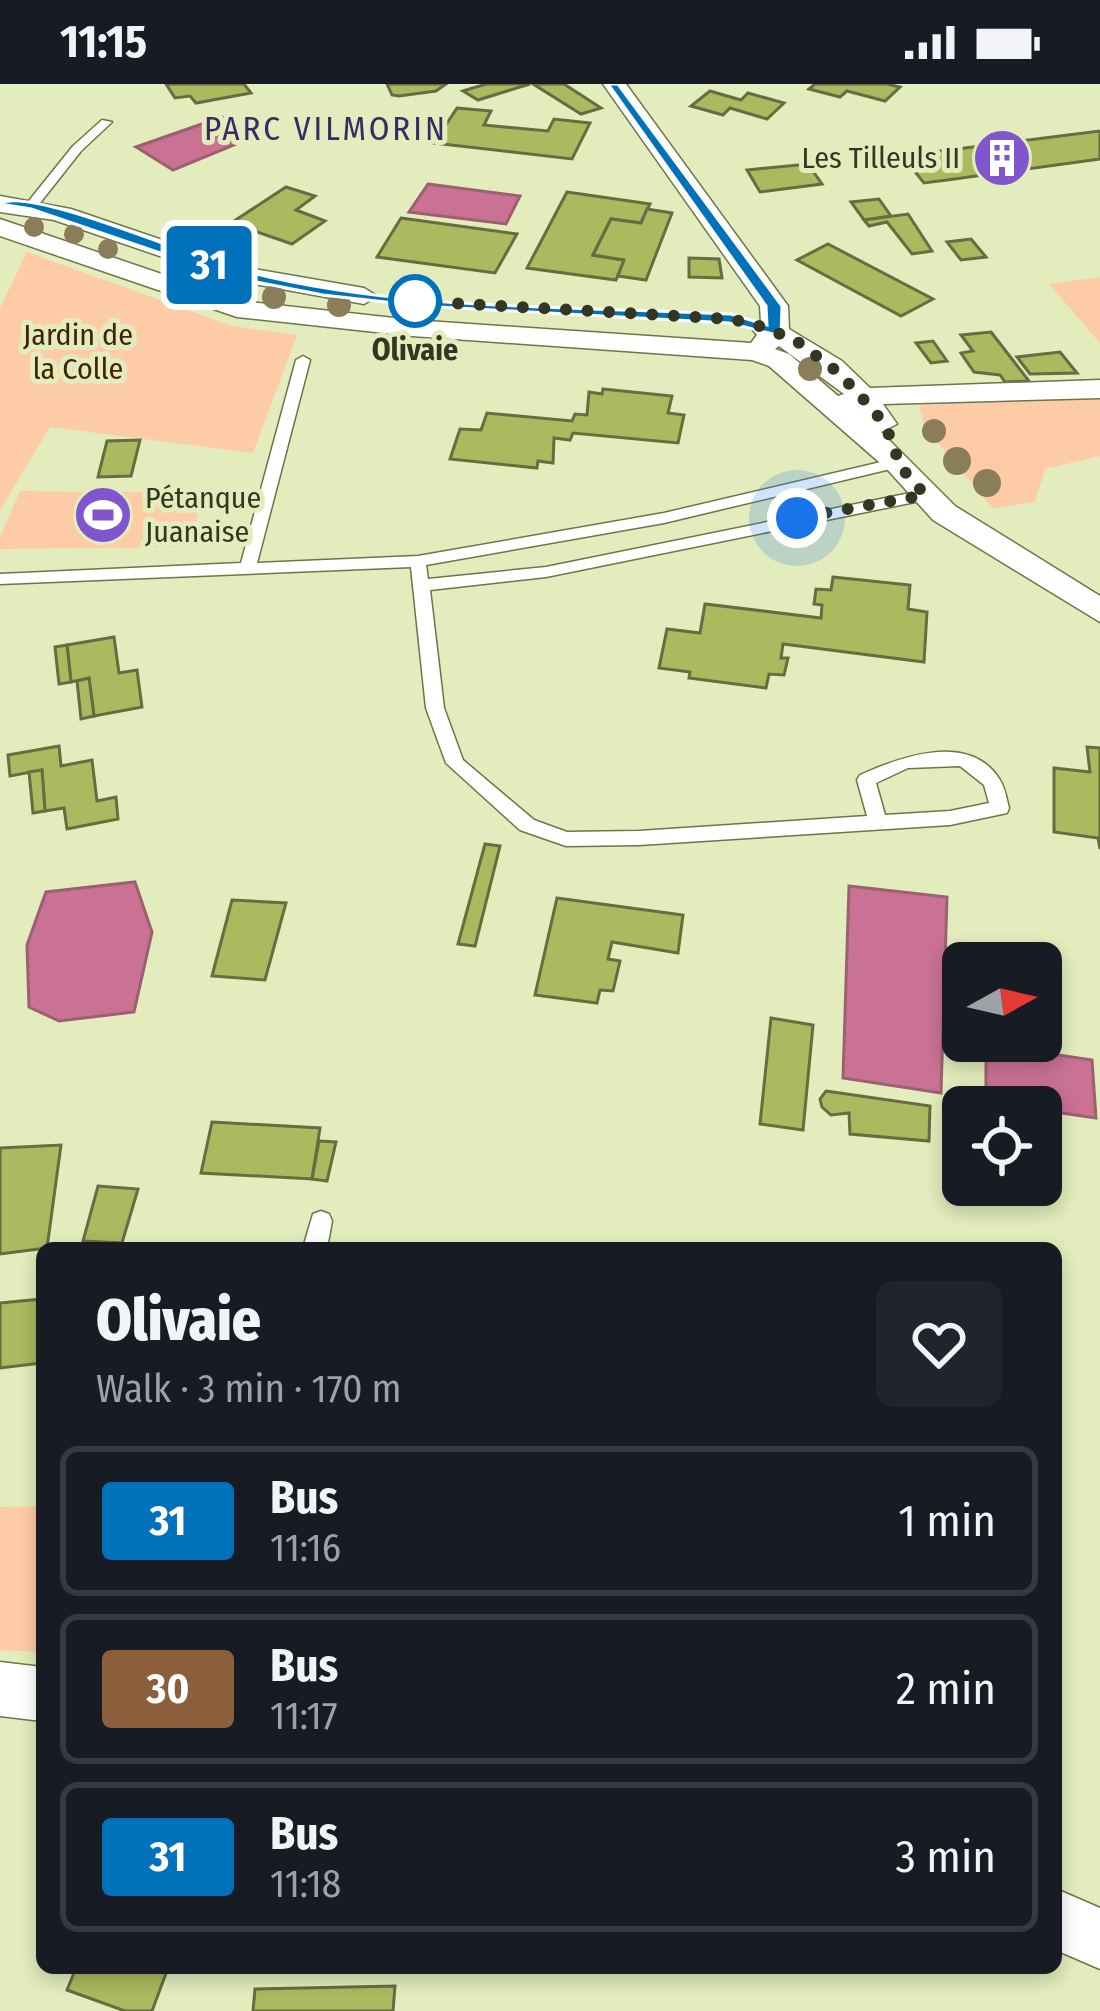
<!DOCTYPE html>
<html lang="en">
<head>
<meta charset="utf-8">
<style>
	:root { --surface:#171b24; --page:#20242c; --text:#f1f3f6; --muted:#9ea1a6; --line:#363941 }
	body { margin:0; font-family:"Fira Sans Condensed",sans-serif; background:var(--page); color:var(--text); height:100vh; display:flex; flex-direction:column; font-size:45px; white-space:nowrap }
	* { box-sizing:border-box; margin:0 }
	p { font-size:39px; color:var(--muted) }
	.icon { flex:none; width:66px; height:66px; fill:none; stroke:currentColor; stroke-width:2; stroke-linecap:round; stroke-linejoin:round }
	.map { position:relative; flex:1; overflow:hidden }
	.side { position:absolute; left:36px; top:1158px; width:1026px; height:732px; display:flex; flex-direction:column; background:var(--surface); border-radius:18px; box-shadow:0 6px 18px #0003 }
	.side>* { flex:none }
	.badge { padding:0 24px; border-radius:9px; font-size:42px; line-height:78px }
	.needle { width:78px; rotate:82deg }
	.buttons { position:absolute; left:942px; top:858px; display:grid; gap:24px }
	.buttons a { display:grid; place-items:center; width:120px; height:120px; border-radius:18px; background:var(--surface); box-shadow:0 6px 18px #0003; font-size:60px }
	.you { position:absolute; width:60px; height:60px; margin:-30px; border:9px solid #fff; border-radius:50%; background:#1a73e8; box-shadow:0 0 0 18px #1a73e833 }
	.map>.badge { position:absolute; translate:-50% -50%; box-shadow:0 0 0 6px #fff }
	.round { display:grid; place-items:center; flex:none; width:126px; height:126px; border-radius:18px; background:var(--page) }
	.overview { display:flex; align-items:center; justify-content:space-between; height:204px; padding:0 60px }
	h1 { font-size:57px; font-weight:800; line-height:90px }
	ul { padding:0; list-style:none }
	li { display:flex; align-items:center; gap:36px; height:150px; margin:0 24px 18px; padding:0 36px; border:6px solid var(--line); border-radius:18px }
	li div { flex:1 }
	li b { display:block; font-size:45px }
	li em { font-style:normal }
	li .badge { min-width:132px; font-weight:700; text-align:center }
	.status { display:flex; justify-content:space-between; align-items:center; height:84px; padding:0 60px; background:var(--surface); direction:ltr }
	.status svg { height:33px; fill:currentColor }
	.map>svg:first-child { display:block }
	.green { fill:#fecba7 }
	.water { fill:#c97293; stroke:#9c6071; stroke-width:3 }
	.building { fill:#abb95f; stroke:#656d41; stroke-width:3 }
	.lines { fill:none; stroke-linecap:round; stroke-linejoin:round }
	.service-casing { stroke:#6d7549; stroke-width:3 }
	.minor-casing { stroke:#6d7549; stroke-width:3 }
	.service { fill:#fff; fill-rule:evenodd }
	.minor { fill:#fff; fill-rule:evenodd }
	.tree { fill:#897d5a }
	.line { fill:#0072bc; stroke:#fff; stroke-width:3 }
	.walk { stroke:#333623; stroke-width:12; stroke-dasharray:0 21.6 }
	.stop-dot { fill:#fff; stroke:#0072bc; stroke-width:6 }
	.labels { text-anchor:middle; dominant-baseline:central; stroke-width:10; stroke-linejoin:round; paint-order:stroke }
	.far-poi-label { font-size:30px; fill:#333623; stroke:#e3ecbc; text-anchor:end }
	.far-park-label { font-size:30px; fill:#402209; stroke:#e3ecbc }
	.far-stop-label { font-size:30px; font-weight:bold; fill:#333623; stroke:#e3ecbc }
	.far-neighbourhood-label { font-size:33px; letter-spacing:3px; fill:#3c2863; stroke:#e3ecbc }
</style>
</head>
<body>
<div class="status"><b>11:15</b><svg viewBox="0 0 49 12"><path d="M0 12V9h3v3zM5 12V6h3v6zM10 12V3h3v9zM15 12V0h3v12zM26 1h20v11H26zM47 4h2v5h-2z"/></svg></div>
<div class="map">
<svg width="1100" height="1927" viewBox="0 0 1100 1927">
	<rect width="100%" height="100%" fill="#e3ecbc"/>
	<g class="green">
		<path d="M27 168 232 242 297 251 253 369 50 343 0 426V224Z"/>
		<path d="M1100 193V259L1049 200Z"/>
		<path d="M1100 314V372L1045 385 1035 418 993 424 925 344 919 321Z"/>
		<path d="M20 407 202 409 191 463 0 465V453Z"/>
		<path d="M42 1422V1568L0 1566V1423Z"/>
	</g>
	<g class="water">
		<path d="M222 33 251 54 173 86 136 63Z"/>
		<path d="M428 100 520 112 506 140 409 128Z"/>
		<path d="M135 798 152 848 134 928 59 937 29 923 27 861 46 808Z"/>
		<path d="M849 802 947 813 941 1009 843 994Z"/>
		<path d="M986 960 1092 976 1096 1034 986 1018Z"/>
	</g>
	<g class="building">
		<path d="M166 0H244L251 9 196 19 190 12 175 14Z"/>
		<path d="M387 0H446L436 7 399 12 392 11Z"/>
		<path d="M486 0H530L478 16 463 7Z"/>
		<path d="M533 0H564L601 24 581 30Z"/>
		<path d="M815 0H887L900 3 885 17 847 7 840 13 809 5Z"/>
		<path d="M710 7 741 16 748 9 784 19 767 35 730 24 723 31 691 22Z"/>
		<path d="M457 24 491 27 484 41 548 47 554 35 590 39 572 75 434 59Z"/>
		<path d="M1100 47V75L947 96 924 99 902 72Z"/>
		<path d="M808 80 822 100 760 108 747 86Z"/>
		<path d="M286 103 315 112 296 126 325 137 292 160 231 139Z"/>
		<path d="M567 108 650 120 641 139 611 135 593 171 624 176 616 196 527 184Z"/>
		<path d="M879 115 891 132 864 136 851 118Z"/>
		<path d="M647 125 672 129 646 196 618 192 624 176 593 171 611 135 641 139Z"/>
		<path d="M908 130 932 167 912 170 887 138 869 142 864 136Z"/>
		<path d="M401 134 517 150 495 189 377 173Z"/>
		<path d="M971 155 986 173 961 176 947 158Z"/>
		<path d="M828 160 933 215 901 232 797 176Z"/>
		<path d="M689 174 719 175 722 194 689 193Z"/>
		<path d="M991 248 1029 297 1005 298 1000 291 974 288 961 269 973 267 961 251Z"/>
		<path d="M933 257 947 277 931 279 916 259Z"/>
		<path d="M1060 268 1077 289 1030 290 1017 273Z"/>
		<path d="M603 305 672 312 668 329 684 331 678 359 573 349 570 356 554 354 553 379 538 377 537 384 450 375 460 345 481 346 487 329 572 337 575 330 587 331 589 308 602 310Z"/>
		<path d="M140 356 131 392 98 393 107 357Z"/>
		<path d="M833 493 910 501 908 525 927 528 924 578 783 560 781 574H788L784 591 769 590 766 604 689 594 690 588 659 584 667 545 700 549 705 520 821 534 822 521 814 520 816 505 831 506Z"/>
		<path d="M114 553 119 589 137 586 142 623 94 632 89 594 71 598 67 561Z"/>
		<path d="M67 561 71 598 59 600 55 563Z"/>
		<path d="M89 594 94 632 81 635 77 597Z"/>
		<path d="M59 662 61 682 92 676 97 717 116 713 118 735 67 745 64 724 45 727 42 686 10 692 8 671Z"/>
		<path d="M1087 663 1100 664V765L1098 754 1054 748V684L1090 688Z"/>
		<path d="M42 686 45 727 33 729 29 688Z"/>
		<path d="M485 760 500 762 475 862 458 860Z"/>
		<path d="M557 814 683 831 678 869 612 858 608 875 620 877 613 907 600 906 597 919 535 911Z"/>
		<path d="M232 816 286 819 265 896 212 892Z"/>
		<path d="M771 934 813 941 803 1046 760 1040Z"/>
		<path d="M826 1007 930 1022 929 1057 850 1050 849 1029 831 1031 822 1023 820 1015Z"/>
		<path d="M212 1038 320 1044 312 1095 201 1089Z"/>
		<path d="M319 1057 336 1058 327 1097 312 1095Z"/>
		<path d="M61 1061 47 1164 0 1170V1064Z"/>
		<path d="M98 1102 138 1105 122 1159 83 1157Z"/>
		<path d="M42 1215V1279L0 1284V1219Z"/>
		<path d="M76 1884H168L152 1927H125L67 1906Z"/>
		<path d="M395 1902 393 1927H253L255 1905Z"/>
	</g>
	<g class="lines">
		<g class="service-casing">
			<g id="service">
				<path d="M102 36 112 38 81 67 36 124H28V118L73 62Z"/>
				<path d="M303 272 310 276 257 479 418 472 664 429 898 374 903 376V382L664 439 426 481 428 495 546 483 925 406 933 411 925 416 546 493 430 506 444 624 463 676 534 736 567 748 639 747 867 732 857 696 860 691C900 673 970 647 1000 696 1005 704 1007 716 1009 724L1007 729 950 741 639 761 566 762 520 746 446 679 426 624 411 483 0 500V490L241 479 296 276ZM960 682 984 701 989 719 950 727 885 731 876 699 908 684Z"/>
				<path d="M321 1127 329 1130 332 1137 327 1164H303L313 1130Z"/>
			</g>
		</g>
		<g class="minor-casing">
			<g id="minor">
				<path d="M603 0H626L788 222 789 245 842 277 870 304 1100 296V314L883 320 897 340 881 348 955 422 1100 512V538L933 436 887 385 769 282 752 276 412 252 237 233 0 152V135L241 217 412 236 751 259 757 251 752 245 761 238 760 222ZM779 262 844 310 838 312 789 270 775 265Z"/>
				<path d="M0 112 71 125 242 183 364 204 377 212 364 220 227 195 54 136 0 128Z"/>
				<path d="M0 1578 42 1583V1637L0 1632Z"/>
				<path d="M1056 1805 1100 1824V1885L1056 1866Z"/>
			</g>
		</g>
		<use href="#service" class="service"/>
		<use href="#minor" class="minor"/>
	</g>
	<g class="tree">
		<circle cx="34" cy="143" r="10"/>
		<circle cx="74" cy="150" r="10"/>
		<circle cx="108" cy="165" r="10"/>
		<circle cx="179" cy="193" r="12"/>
		<circle cx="229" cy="210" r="12"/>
		<circle cx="274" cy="213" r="12"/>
		<circle cx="339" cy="221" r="12"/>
		<circle cx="408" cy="226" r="12"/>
		<circle cx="810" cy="285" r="12"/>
		<circle cx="934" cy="347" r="12"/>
		<circle cx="957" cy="377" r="14"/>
		<circle cx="987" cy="399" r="14"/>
	</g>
	<path class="line" d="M608 0H618L782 222 781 252 729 239 421 222 323 211 231 193 31 125 0 120C27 101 191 173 237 185 388 227 575 222 731 230L767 241 766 222Z"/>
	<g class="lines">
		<path class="walk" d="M415 217 731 235 757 241 795 256 839 289 876 329 894 359 898 380 925 411 797 434"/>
	</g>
	<defs>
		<g id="building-disc" transform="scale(3)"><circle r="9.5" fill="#8055ce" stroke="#e3ecbc"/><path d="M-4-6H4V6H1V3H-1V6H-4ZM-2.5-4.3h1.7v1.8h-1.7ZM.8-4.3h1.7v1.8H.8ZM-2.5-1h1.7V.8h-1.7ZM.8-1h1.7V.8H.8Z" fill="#fff"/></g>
		<g id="stadium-disc" transform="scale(3)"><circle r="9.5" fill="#8055ce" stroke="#e3ecbc"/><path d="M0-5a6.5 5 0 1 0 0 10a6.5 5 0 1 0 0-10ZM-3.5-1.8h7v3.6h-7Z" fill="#fff"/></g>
	</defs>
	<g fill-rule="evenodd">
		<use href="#building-disc" x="1002" y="74"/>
		<use href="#stadium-disc" x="103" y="431"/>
	</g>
	<circle class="stop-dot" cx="415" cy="217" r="24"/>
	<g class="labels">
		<g class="far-poi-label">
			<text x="960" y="74">Les Tilleuls II</text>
			<text x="145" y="414" text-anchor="start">Pétanque<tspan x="145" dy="34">Juanaise</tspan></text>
		</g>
		<g class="far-park-label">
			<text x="78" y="251">Jardin de<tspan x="78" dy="34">la Colle</tspan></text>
		</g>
		<g class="far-stop-label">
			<text x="415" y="266">Olivaie</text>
		</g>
		<g class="far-neighbourhood-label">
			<text x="326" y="45">PARC VILMORIN</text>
		</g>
	</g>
</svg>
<div class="buttons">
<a><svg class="needle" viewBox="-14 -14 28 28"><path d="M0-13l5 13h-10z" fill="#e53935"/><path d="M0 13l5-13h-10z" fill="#9ea1a6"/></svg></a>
<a><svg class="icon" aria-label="locate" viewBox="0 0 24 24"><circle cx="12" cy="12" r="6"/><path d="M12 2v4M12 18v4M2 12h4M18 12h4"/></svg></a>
</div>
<div class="you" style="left:797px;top:434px"></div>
<b class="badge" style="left:209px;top:181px;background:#0072bc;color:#fff">31</b>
<section class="side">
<div class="overview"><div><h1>Olivaie</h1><p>Walk · 3 min · 170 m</p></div><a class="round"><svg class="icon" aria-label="heart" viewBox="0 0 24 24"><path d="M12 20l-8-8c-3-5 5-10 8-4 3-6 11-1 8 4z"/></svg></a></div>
<ul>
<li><span class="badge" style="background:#0072bc;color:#fff">31</span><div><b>Bus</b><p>11:16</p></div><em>1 min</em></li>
<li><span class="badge" style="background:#8b5e3c;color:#fff">30</span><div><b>Bus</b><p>11:17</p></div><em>2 min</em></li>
<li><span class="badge" style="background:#0072bc;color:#fff">31</span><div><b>Bus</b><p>11:18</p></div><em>3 min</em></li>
</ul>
</section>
</div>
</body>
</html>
